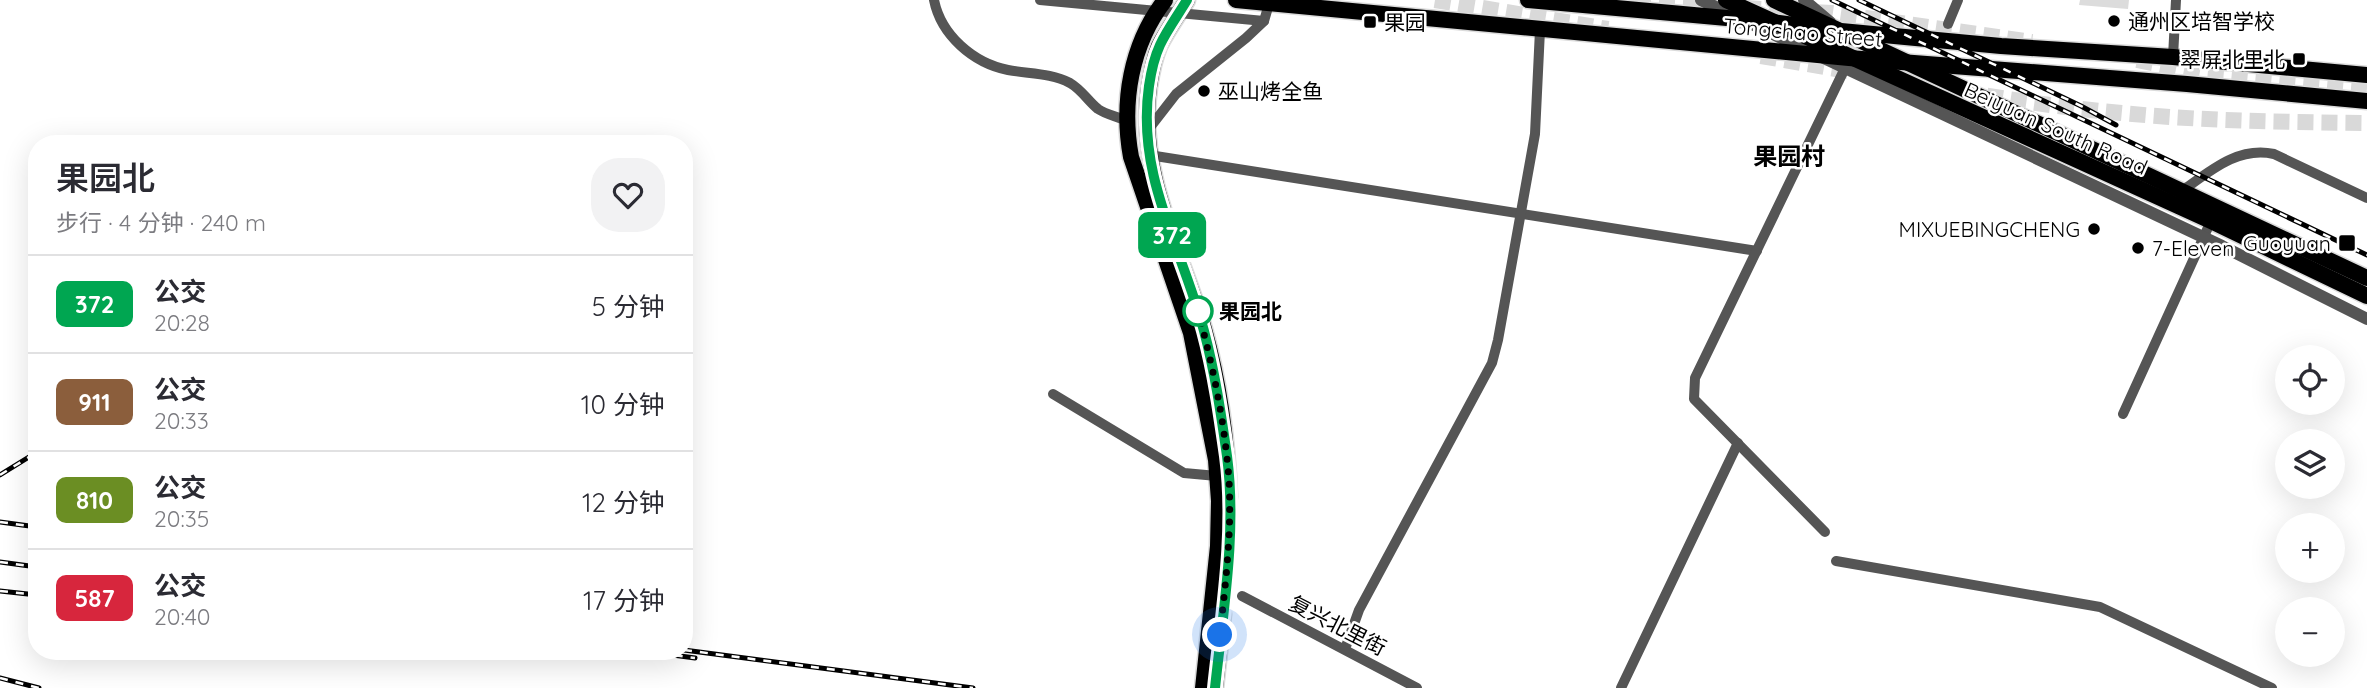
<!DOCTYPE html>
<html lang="zh">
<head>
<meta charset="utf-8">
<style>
	:root { --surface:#fff; --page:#f2f2f3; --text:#2b2b33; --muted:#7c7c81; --line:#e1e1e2 }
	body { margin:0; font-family:Quicksand,"Noto Sans SC",sans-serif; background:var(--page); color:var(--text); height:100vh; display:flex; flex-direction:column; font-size:26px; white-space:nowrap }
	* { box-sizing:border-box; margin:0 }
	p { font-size:23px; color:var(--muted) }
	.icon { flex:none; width:38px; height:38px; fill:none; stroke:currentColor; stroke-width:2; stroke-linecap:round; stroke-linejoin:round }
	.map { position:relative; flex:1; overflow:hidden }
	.side { position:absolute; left:28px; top:135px; width:665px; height:525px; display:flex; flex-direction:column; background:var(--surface); border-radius:28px; box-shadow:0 7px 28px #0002 }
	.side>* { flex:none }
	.badge { padding:0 14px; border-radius:10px; font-size:24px; line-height:46px }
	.buttons { position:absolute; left:2275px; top:345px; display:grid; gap:14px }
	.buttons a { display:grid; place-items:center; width:70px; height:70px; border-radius:50%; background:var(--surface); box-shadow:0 7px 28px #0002; font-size:35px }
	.you { position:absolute; width:35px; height:35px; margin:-18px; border:5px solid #fff; border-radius:50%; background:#1a73e8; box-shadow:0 0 0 10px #1a73e833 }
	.map>.badge { position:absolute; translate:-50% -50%; box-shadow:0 0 0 4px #fff }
	.round { display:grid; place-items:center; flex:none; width:74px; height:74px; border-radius:28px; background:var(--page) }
	.summary { display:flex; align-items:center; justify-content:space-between; height:119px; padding:0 28px }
	h1 { font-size:33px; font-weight:600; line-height:52px }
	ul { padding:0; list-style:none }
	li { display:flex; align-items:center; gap:21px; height:98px; padding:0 28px; border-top:2px solid var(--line) }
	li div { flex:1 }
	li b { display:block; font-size:26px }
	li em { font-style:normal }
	li .badge { min-width:77px; font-weight:700; text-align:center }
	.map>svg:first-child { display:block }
	.green { fill:#dcdcdc }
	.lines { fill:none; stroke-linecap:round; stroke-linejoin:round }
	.trunk-tunnel { stroke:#d9d9d9; stroke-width:16; stroke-dasharray:16 8; stroke-linecap:butt }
	.primary-casing { stroke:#dbdbdb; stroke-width:19 }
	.trunk-casing { stroke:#dbdbdb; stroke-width:19 }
	.minor { stroke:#555; stroke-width:10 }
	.tertiary { stroke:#555; stroke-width:12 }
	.primary { stroke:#000; stroke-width:16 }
	.trunk { stroke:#000; stroke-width:16 }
	.rail-casing { stroke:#000; stroke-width:5 }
	.rail { stroke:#fff; stroke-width:2.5; stroke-dasharray:8; stroke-linecap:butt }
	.line-casing { stroke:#fff; stroke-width:16 }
	.line { stroke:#00a651; stroke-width:10 }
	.walk { stroke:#000; stroke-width:7; stroke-dasharray:0 12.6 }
	.poi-dot { fill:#000; stroke:#fff; stroke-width:2.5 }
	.stop-dot { fill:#fff; stroke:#00a651; stroke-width:3.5 }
	.labels { text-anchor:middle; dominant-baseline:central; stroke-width:5; stroke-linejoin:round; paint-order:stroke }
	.poi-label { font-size:21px; fill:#000; stroke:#fff; text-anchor:start }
	.street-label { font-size:21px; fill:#000; stroke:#fff }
	.stop-label { font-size:21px; font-weight:bold; fill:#000; stroke:#fff; text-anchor:start }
	.quarter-label { font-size:24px; font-weight:bold; fill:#000; stroke:#fff }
</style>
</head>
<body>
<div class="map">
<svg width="2367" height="688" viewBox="0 0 2367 688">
	<rect width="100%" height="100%" fill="#fff"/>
	<path class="green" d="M2080 0H2129L2128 9 2079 5Z"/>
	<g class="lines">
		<g class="trunk-tunnel">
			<path d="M1435 0 1608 29"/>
			<path d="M1611 0 1719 6"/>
			<path d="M1745 8 1832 13 2032 42"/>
			<path d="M1761 56 1853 72"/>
			<path d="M2137 60 2203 73 2367 88"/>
			<path d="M1916 83C1985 96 2053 107 2122 113 2204 121 2285 122 2367 123"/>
		</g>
		<g class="primary-casing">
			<g id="primary">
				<path d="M1165 0C1131 44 1121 102 1131 157L1191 333 1216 460 1219 501 1218 546 1203 688"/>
				<path d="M1187 0C1178 15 1167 30 1159 46 1154 58 1151 73 1149 87 1137 172 1180 249 1204 329 1219 382 1227 441 1229 497"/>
				<path d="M1236 0 1849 58 2187 84 2367 101"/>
				<path d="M1528 0 1771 22 1841 31 2001 46 2173 57 2367 75"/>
				<path d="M1215 688 1223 614"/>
			</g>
		</g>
		<g class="trunk-casing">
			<g id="trunk">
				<path d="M1726 0 2211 221 2367 296"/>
				<path d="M1774 0 2367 278"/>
			</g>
		</g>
		<g class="minor">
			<path d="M934 0C941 35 973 63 1008 70 1029 74 1051 73 1070 83 1082 90 1088 101 1098 109 1105 114 1118 117 1127 121"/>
			<path d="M1040 0 1264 21"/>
			<path d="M1948 24 1958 0"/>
			<path d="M2173 57 2176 0"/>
			<path d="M1148 130 1176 94 1246 38 1264 21 1269 4"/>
			<path d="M1149 155 1757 251"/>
			<path d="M2182 191C2210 171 2238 146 2274 154L2367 198"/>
			<path d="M1053 394 1184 473 1217 476"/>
			<path d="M2123 414 2211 221"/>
			<path d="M1825 532 1694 399 1695 378 1847 64"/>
			<path d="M1836 561 2100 607 2272 688"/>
			<path d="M1242 596 1417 688"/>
			<path d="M1345 649 1359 610 1492 363 1498 340 1535 134 1540 30"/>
			<path d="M1621 688 1738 443"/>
		</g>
		<g class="tertiary">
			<path d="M1701 0 2222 246 2367 319"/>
			<path d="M1804 0 1830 22"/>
		</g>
		<use href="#primary" class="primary"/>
		<use href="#trunk" class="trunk"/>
		<g class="rail-casing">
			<g id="rail">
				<path d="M1832 0 2367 255"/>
				<path d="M1859 0 2081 106 2116 125"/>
				<path d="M0 475 37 452"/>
				<path d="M0 522 37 527"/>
				<path d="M0 562 37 567"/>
				<path d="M0 591 37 595"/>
				<path d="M684 650 973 688"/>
				<path d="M643 651 695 658"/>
				<path d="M0 678 39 688"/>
			</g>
		</g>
		<use href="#rail" class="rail"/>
	</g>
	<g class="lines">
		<g class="line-casing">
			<path id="line" d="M1187 0C1178 15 1167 30 1160 45 1154 58 1151 72 1149 86 1136 176 1182 248 1204 331 1215 372 1221 414 1227 456 1237 532 1223 612 1215 688"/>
		</g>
		<use href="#line" class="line"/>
		<path class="walk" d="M1198 311C1211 359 1222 409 1227 458 1234 517 1226 577 1220 635"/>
	</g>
	<g class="poi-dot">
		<circle cx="2114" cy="21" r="7"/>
		<rect x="1363" y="15" width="14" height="14" rx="3.5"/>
		<rect x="2292" y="52" width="14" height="14" rx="3.5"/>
		<circle cx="1204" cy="91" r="7"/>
		<circle cx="2094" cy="229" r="7"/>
		<rect x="2338" y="234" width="18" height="18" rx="3.5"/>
		<circle cx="2138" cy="248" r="7"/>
	</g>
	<circle class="stop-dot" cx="1198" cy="311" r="14"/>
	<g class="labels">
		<g class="poi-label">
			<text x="2128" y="21">通州区培智学校</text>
			<text x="1384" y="22">果园</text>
			<text x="2285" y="59" text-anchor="end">翠屏北里北</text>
			<text x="1218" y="91">巫山烤全鱼</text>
			<text x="2080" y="229" text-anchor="end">MIXUEBINGCHENG</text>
			<text x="2331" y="243" text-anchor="end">Guoyuan</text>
			<text x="2152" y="248">7-Eleven</text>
		</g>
		<g class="street-label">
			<text transform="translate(1803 32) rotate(5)">Tongchao Street</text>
			<text transform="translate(2056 128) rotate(24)">Beiyuan South Road</text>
			<text transform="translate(1338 625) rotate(27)">复兴北里街</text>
		</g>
		<g class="stop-label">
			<text x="1219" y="311">果园北</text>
		</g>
		<g class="quarter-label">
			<text x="1789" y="156">果园村</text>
		</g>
	</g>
</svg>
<div class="buttons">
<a><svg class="icon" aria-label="locate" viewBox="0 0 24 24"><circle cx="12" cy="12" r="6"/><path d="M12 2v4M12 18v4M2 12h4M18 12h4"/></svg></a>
<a><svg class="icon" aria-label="layers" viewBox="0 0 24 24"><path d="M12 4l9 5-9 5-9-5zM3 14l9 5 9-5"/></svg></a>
<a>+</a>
<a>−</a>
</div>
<div class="you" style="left:1220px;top:635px"></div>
<b class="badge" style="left:1172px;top:235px;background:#00a651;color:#fff">372</b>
<section class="side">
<div class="summary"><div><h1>果园北</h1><p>步行 · 4 分钟 · 240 m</p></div><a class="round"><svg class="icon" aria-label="heart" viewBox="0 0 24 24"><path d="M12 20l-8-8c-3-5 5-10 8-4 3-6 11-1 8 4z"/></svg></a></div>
<ul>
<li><span class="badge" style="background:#00a651;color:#fff">372</span><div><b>公交</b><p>20:28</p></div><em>5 分钟</em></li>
<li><span class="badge" style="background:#8b5e3c;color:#fff">911</span><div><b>公交</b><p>20:33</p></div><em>10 分钟</em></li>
<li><span class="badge" style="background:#6b8e23;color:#fff">810</span><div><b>公交</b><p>20:35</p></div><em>12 分钟</em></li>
<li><span class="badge" style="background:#d7263d;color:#fff">587</span><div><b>公交</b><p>20:40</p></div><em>17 分钟</em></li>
</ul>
</section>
</div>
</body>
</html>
